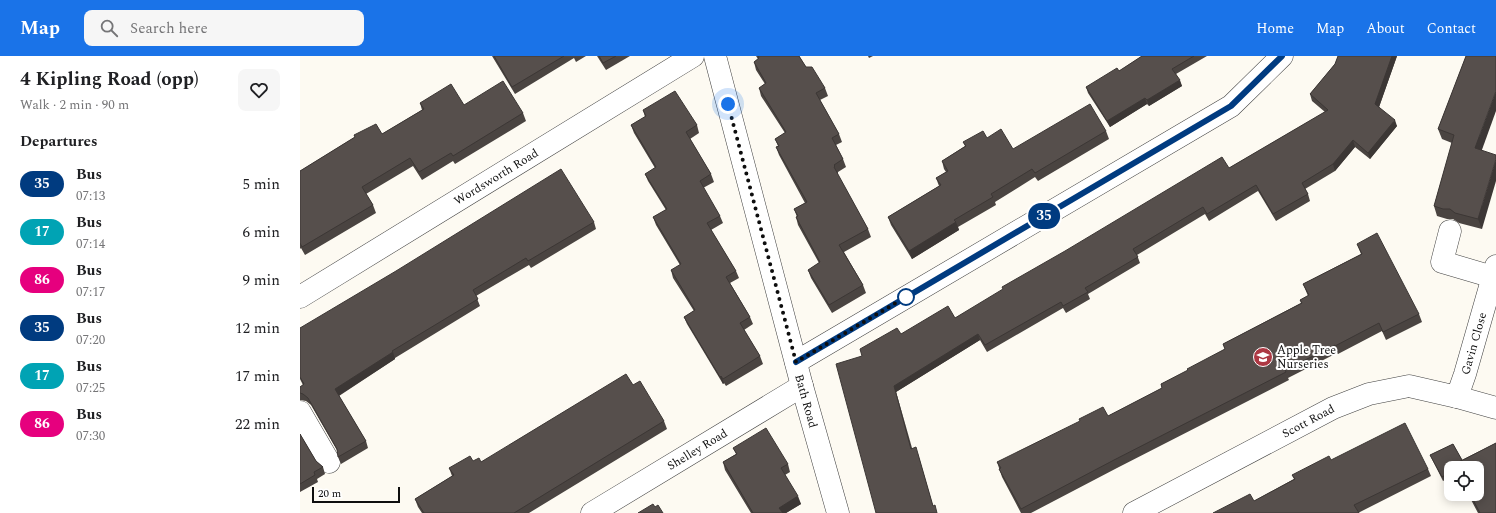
<!DOCTYPE html>
<html lang="en">
<head>
<meta charset="utf-8">
<style>
	:root { --surface:#fff; --page:#f6f6f6; --text:#202124; --muted:#757577; --accent:#1a73e8 }
	body { margin:0; font-family:Spectral,serif; background:var(--page); color:var(--text); height:100vh; display:flex; flex-direction:column; font-size:15px; white-space:nowrap }
	* { box-sizing:border-box; margin:0 }
	p { font-size:13px; color:var(--muted) }
	.icon { flex:none; width:22px; height:22px; fill:none; stroke:currentColor; stroke-width:2; stroke-linecap:round; stroke-linejoin:round }
	.map { position:relative; flex:1; overflow:hidden }
	.panel { display:flex; flex-direction:column; background:var(--surface); width:300px }
	.panel>* { flex:none }
	.badge { padding:0 8px; border-radius:13px; font-size:14px; line-height:26px }
	.controls { position:absolute; left:1144px; top:405px; display:grid; gap:8px }
	.controls a { display:grid; place-items:center; width:40px; height:40px; border-radius:8px; background:var(--surface); box-shadow:0 2px 10px #0003; font-size:20px }
	.scale { position:absolute; left:12px; bottom:10px; width:88px; box-sizing:border-box; padding-left:4px; border:2px solid #0e0e0e; border-top:0; font-size:11px; line-height:14px; white-space:nowrap; color:#0e0e0e; -webkit-text-stroke:3px #fff; paint-order:stroke }
	.you { position:absolute; width:20px; height:20px; margin:-10px; border:3px solid #fff; border-radius:50%; background:#1a73e8; box-shadow:0 0 0 6px #1a73e833 }
	.map>.badge { position:absolute; translate:-50% -50%; box-shadow:0 0 0 2px #fff }
	h2 { padding:0 20px; font-size:15px; line-height:36px }
	.round { display:grid; place-items:center; flex:none; width:42px; height:42px; border-radius:8px; background:var(--page) }
	.headline { display:flex; align-items:center; justify-content:space-between; height:68px; padding:0 20px }
	h1 { font-size:19px; font-weight:700; line-height:30px }
	ul { padding:0; list-style:none }
	li { display:flex; align-items:center; gap:12px; height:48px; padding:0 20px }
	li div { flex:1 }
	li b { display:block; font-size:15px }
	li em { font-style:normal }
	li .badge { min-width:44px; font-weight:700; text-align:center }
	header { display:flex; align-items:center; gap:24px; box-sizing:border-box; height:56px; padding:0 20px; background:var(--accent); color:#fff }
	header strong { font-size:19px }
	nav { display:flex; gap:22px; margin-inline-start:auto; font-size:14px }
	.search { width:280px; height:36px; background:var(--page); display:flex; align-items:center; gap:10px; box-sizing:border-box; padding:0 14px; border-radius:8px; color:var(--muted); font-size:15px }
	main { display:flex; flex:1; min-height:0 }
	.map>svg:first-child { display:block }
	.lines { fill:none; stroke-linecap:round; stroke-linejoin:round }
	.minor-casing { stroke:#414141; stroke-width:23 }
	.minor { stroke:#fff; stroke-width:22 }
	.wall { fill:#4a4441 }
	.shaded-wall { fill:#3c3735 }
	.building { fill:#564f4c; stroke:#3c3735 }
	.line-casing { stroke:#fff; stroke-width:9 }
	.line { stroke:#003b80; stroke-width:6 }
	.walk { stroke:#0e0e0e; stroke-width:4; stroke-dasharray:0 7.2 }
	.stop-dot { fill:#fff; stroke:#003b80; stroke-width:2 }
	.labels { text-anchor:middle; dominant-baseline:central; stroke-width:4; stroke-linejoin:round; paint-order:stroke }
	.street-label { font-size:12px; fill:#0e0e0e; stroke:#fff }
	.poi-label { font-size:12px; fill:#0e0e0e; stroke:#fff; text-anchor:start }
</style>
</head>
<body>
<header>
<strong>Map</strong>
<div class="search"><svg class="icon" aria-label="search" viewBox="0 0 24 24"><circle cx="10" cy="10" r="6"/><path d="M15 15l6 6"/></svg>Search here</div>
<nav><a>Home</a><a>Map</a><a>About</a><a>Contact</a></nav>
</header>
<main>
<section class="panel">
<div class="headline"><div><h1>4 Kipling Road (opp)</h1><p>Walk · 2 min · 90 m</p></div><a class="round"><svg class="icon" aria-label="heart" viewBox="0 0 24 24"><path d="M12 20l-8-8c-3-5 5-10 8-4 3-6 11-1 8 4z"/></svg></a></div>
<h2>Departures</h2>
<ul>
<li><span class="badge" style="background:#003b80;color:#fff">35</span><div><b>Bus</b><p>07:13</p></div><em>5 min</em></li>
<li><span class="badge" style="background:#00a3b4;color:#fff">17</span><div><b>Bus</b><p>07:14</p></div><em>6 min</em></li>
<li><span class="badge" style="background:#e6007e;color:#fff">86</span><div><b>Bus</b><p>07:17</p></div><em>9 min</em></li>
<li><span class="badge" style="background:#003b80;color:#fff">35</span><div><b>Bus</b><p>07:20</p></div><em>12 min</em></li>
<li><span class="badge" style="background:#00a3b4;color:#fff">17</span><div><b>Bus</b><p>07:25</p></div><em>17 min</em></li>
<li><span class="badge" style="background:#e6007e;color:#fff">86</span><div><b>Bus</b><p>07:30</p></div><em>22 min</em></li>
</ul>
</section>
<div class="map">
<svg width="1196" height="457" viewBox="0 0 1196 457">
	<rect width="100%" height="100%" fill="#fdfaf2"/>
	<g class="lines">
		<g class="minor-casing">
			<g id="minor">
				<path id="s1" d="M415 0 502 330 538 457"/>
				<path d="M1150 175 1142 206 1193 221"/>
				<path id="s2" d="M0 241 393 0"/>
				<path d="M496 306 931 50 982 0"/>
				<path id="s3" d="M1157 341 1165 318 1196 210"/>
				<path d="M0 356 29 406"/>
				<path id="s4" d="M292 457 502 330"/>
				<path id="s5" d="M834 457 1033 352 1069 338 1109 330 1157 341 1196 352"/>
			</g>
		</g>
		<use href="#minor" class="minor"/>
	</g>
	<g class="wall">
		<path d="M192 0H286L276 6 274 2 215 38Z"/>
		<path d="M297 0H330L306 14Z"/>
		<path d="M456 0H499L506 11 525 32 528 40 520 44 539 78 542 86 536 89 543 103 546 111 538 116V119L568 173 571 181 544 196 563 229 566 237 532 257 511 222 508 214 519 207 498 169 496 161H497L494 153 505 147 479 99 476 91 478 90 475 83 485 77 461 40 459 32 465 28 456 14 454 6 458 3Z"/>
		<path d="M568 0H573L569 2Z"/>
		<path d="M842 0H907L876 18 882 30 849 50 847 48 810 71 788 37 786 31 819 15Z"/>
		<path d="M1038 0H1097L1079 51 1097 70 1070 103 1055 91 1035 115 1005 133 1008 138 1010 145 976 165 958 135 909 165 905 158 837 199 840 207 788 238 790 243 766 257 763 252 687 296 680 284 596 336 612 392 618 398 633 450 576 457 562 300 601 278 655 262 929 112 1025 56 1012 45 1010 38 1035 8Z"/>
		<path d="M1166 0 1182 94V173L1159 167 1153 163H1147L1137 160 1134 150 1152 87 1142 83 1138 73Z"/>
		<path d="M120 47 164 49 223 57 226 65 155 108 153 105 122 124 113 110 66 138 73 149 76 157 5 199 1 192 0 193V115L55 81 54 79 82 78 122 54Z"/>
		<path d="M343 54 397 69 399 77 390 83 411 118 414 126 403 132 420 160 423 167 411 174 436 215 439 222 430 227 450 261 453 268 444 274 460 300 463 308 426 330 424 327 423 328 387 268 384 261 394 255 373 222 371 214 380 209 356 169 353 161 366 154 348 125 345 118 355 112 334 77 331 69 345 61Z"/>
		<path d="M806 75 809 83 738 125 735 121 695 146 696 149 658 171 659 174 612 203 591 169 588 161 639 130 636 122 646 116 644 113 642 105 665 90 663 86 687 82 713 93Z"/>
		<path d="M294 166 296 173 231 212 229 209 176 240 180 250 95 302V303L39 340 66 385 68 392 41 408 38 401V396L11 349 6 345 0 344V331L3 329 0 323V272Z"/>
		<path d="M1057 188 1119 258 1122 266 1086 284 1082 275 1038 298 1037 297 988 322 989 324 817 412 731 457H721L702 421 697 406 808 360 862 332 861 328 887 315 925 293 923 288 1001 247 1000 244 1008 240 1003 228 1061 198Z"/>
		<path d="M333 329 364 365 367 373 229 457H122L118 451 115 443 152 420 149 412 173 405 181 406Z"/>
		<path d="M0 378 16 405 23 411 25 418 17 423 18 426 0 436Z"/>
		<path d="M1196 387V457H1178L1168 438H1177V412H1151V421L1143 425 1130 399 1153 388 1162 404Z"/>
		<path d="M433 392 488 408 490 416 485 419 501 448 486 457H451L425 414 423 406 436 398Z"/>
		<path d="M1031 404 1128 413 1131 420 1058 457 954 445 994 423 992 419Z"/>
	</g>
	<g class="shaded-wall">
		<path d="M1092 0H1097L1078 54 1075 48Z"/>
		<path d="M880 24 882 30 849 50 847 44Z"/>
		<path d="M1196 35V55L1179 102 1175 92Z"/>
		<path d="M845 42 847 48 810 71 807 65Z"/>
		<path d="M1095 64 1097 70 1070 103 1068 97Z"/>
		<path d="M1053 84 1055 91 1035 115 1033 108Z"/>
		<path d="M1196 103V125L1182 173 1178 163Z"/>
		<path d="M656 166 659 174 612 203 609 195Z"/>
		<path d="M678 278 680 284 596 336 614 399 594 330Z"/>
		<path d="M93 296 95 303 38 340 35 333Z"/>
		<path d="M421 320 424 327 423 328 420 321Z"/>
		<path d="M498 440 501 448 486 457H481L479 452Z"/>
	</g>
	<g class="building">
		<path d="M194 0H264L212 31Z"/>
		<path d="M299 0H316L303 7Z"/>
		<path d="M458 0H499L506 11H512L525 32 516 37 539 78 532 82 543 103 534 109 535 110 534 111 568 173 539 189 563 229 529 249 508 214 520 206 496 161 498 160 494 153 507 146 476 91 479 90 475 83 486 76 459 32 466 27 454 6 459 2Z"/>
		<path d="M842 0H894L872 13 880 24 847 44 845 42 807 65 786 31 817 12 819 15Z"/>
		<path d="M1038 0H1092L1075 48 1095 64 1068 97 1053 84 1033 108 1002 127 1008 138 973 158 956 129 907 158 903 151 833 193 838 201 785 232 788 236 763 250 761 246 685 289 678 278 594 330 611 393 616 391 633 450 635 449 637 457H576L536 308 562 300 560 293 597 272 601 278 648 250 655 262 703 233 702 231 765 195 922 101 929 112 1028 54 1010 38 1035 8Z"/>
		<path d="M1166 0H1196V35L1175 92 1196 99V103L1178 163 1155 157 1150 153H1143L1134 150 1154 79 1138 73Z"/>
		<path d="M203 25 223 57 153 100 151 97 119 116 110 102 62 131 73 149 2 191 0 187V115L55 81 54 79 76 68 82 78 124 53 120 47 151 28 164 49Z"/>
		<path d="M375 35 397 69 386 76 411 118 400 125 420 160 407 167 436 215 426 221 450 261 440 267 460 300 423 323 421 320 420 321 384 261 395 254 371 214 381 208 353 161 367 153 345 118 356 111 331 69 346 60 343 54Z"/>
		<path d="M790 48 806 75 735 117 732 113 691 138 693 141 654 164 656 166 609 195 588 161 641 129 636 122 648 115 642 105 666 90 663 86 683 75 687 82 701 73 713 93Z"/>
		<path d="M261 113 294 166 228 205 226 202 173 234 178 243 92 295 93 296 35 333 66 385 38 401 37 393 8 342 3 338 0 337V331L4 328 0 321V272L96 215Z"/>
		<path d="M1077 177 1119 258 1083 276 1079 267 1035 290V289L985 314 986 316 814 404 721 453 699 413 701 412 697 406 780 365 779 363 803 351 808 360 862 332 861 328 888 314 887 313 925 293 923 288 1002 247 1000 244 1009 239 1003 228 1062 198 1057 188Z"/>
		<path d="M326 318 333 329 340 325 364 365 214 457H124L115 443 154 419 149 412 170 400 173 405 179 402 181 406Z"/>
		<path d="M1105 367 1128 413 1054 449 1059 457H913L950 438 954 445 995 423 992 419 1029 400 1031 404Z"/>
		<path d="M466 372 488 408 481 412 498 440 479 452 483 457H453L423 406 437 398 433 392Z"/>
		<path d="M0 378 16 405 23 411 14 416 15 419 0 428Z"/>
		<path d="M1196 387V457H1180L1170 438H1177V412H1157L1155 408Z"/>
		<path d="M1153 388 1162 404 1155 408 1156 412H1151V416L1142 421 1130 399Z"/>
		<path d="M353 448 355 451 358 449 363 457H338Z"/>
	</g>
	<g class="lines">
		<g class="line-casing">
			<path id="line" d="M496 306 931 50 982 0"/>
		</g>
		<use href="#line" class="line"/>
		<path class="walk" d="M428 48 496 306 606 241"/>
	</g>
	<defs>
		<g id="school-disc" transform="scale(1)"><circle r="9.5" fill="#ad3843" stroke="#fff"/><path d="M0-5L7-2L0 1L-7-2ZM-4 1L0 2.5L4 1V4Q0 6-4 4Z" fill="#fff"/></g>
	</defs>
	<g fill-rule="evenodd">
		<use href="#school-disc" x="963" y="301"/>
	</g>
	<circle class="stop-dot" cx="606" cy="241" r="8"/>
	<g class="labels">
		<g class="street-label">
			<text stroke="none"><textPath href="#s2" startOffset="230">Wordsworth Road</textPath></text>
			<text stroke="none"><textPath href="#s3" startOffset="56">Gavin Close</textPath></text>
			<text stroke="none"><textPath href="#s1" startOffset="357">Bath Road</textPath></text>
			<text stroke="none"><textPath href="#s5" startOffset="197">Scott Road</textPath></text>
			<text stroke="none"><textPath href="#s4" startOffset="123">Shelley Road</textPath></text>
		</g>
		<g class="poi-label">
			<text x="977" y="294">Apple Tree<tspan x="977" dy="14">Nurseries</tspan></text>
		</g>
	</g>
</svg>
<div class="controls">
<a><svg class="icon" aria-label="locate" viewBox="0 0 24 24"><circle cx="12" cy="12" r="6"/><path d="M12 2v4M12 18v4M2 12h4M18 12h4"/></svg></a>
</div>
<div class="scale">20 m</div>
<div class="you" style="left:428px;top:48px"></div>
<b class="badge" style="left:744px;top:160px;background:#003b80;color:#fff">35</b>
</div>
</main>
</body>
</html>
